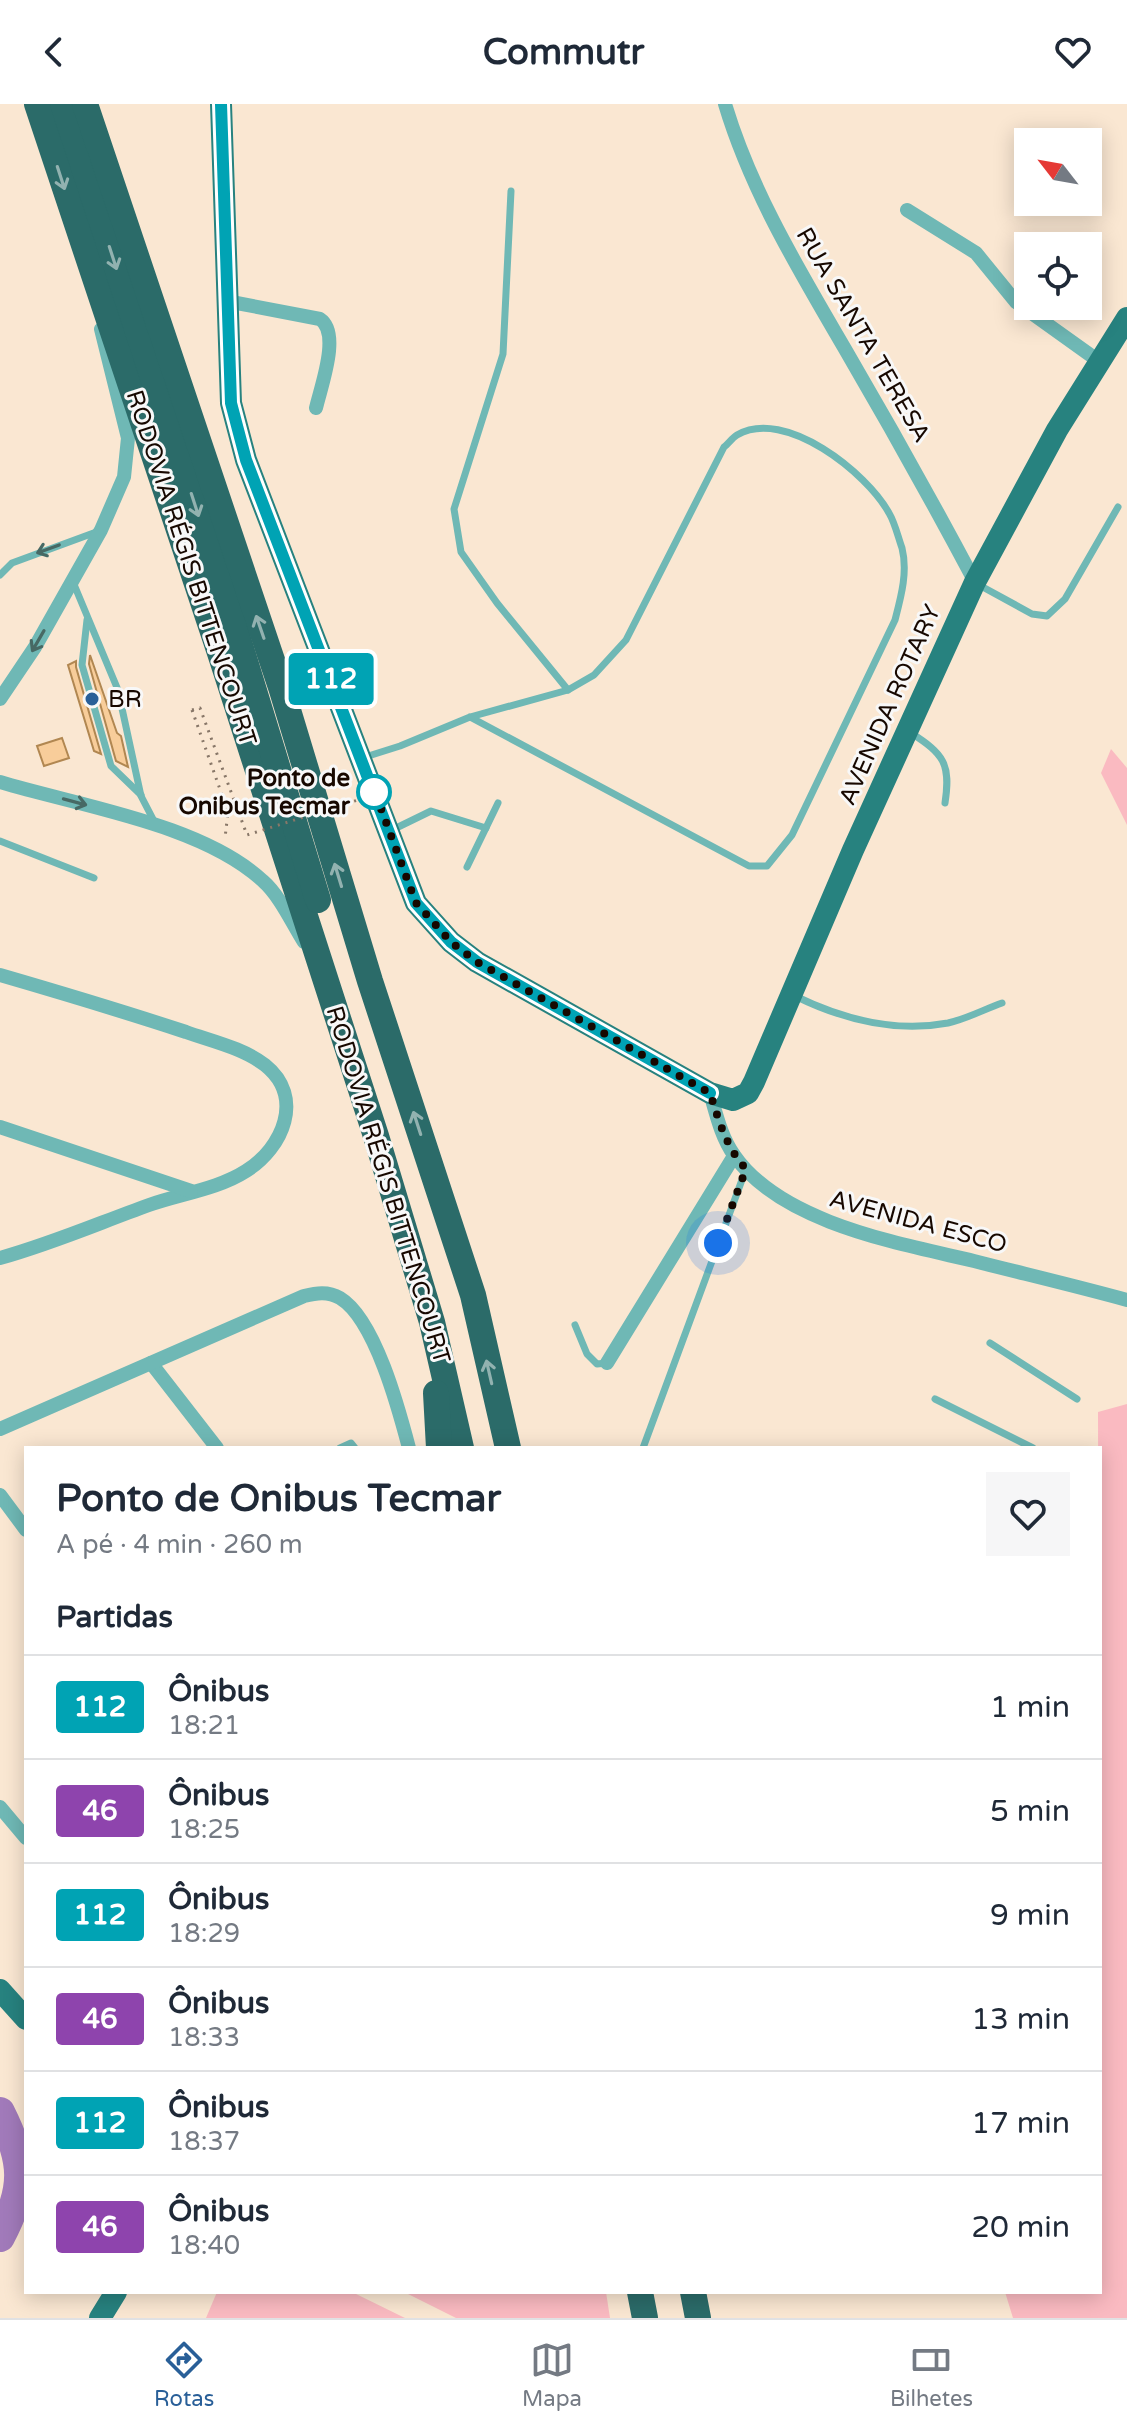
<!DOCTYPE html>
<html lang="pt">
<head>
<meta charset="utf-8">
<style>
	:root { --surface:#fff; --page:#f6f6f7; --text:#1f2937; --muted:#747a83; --line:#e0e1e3; --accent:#295f98 }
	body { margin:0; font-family:"Varela Round",sans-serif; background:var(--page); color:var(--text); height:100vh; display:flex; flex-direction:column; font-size:30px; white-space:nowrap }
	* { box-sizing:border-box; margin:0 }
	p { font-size:26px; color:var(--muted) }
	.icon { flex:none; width:44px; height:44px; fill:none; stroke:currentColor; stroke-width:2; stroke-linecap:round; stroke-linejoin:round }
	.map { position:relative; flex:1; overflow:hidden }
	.details { position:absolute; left:24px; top:1342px; width:1078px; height:848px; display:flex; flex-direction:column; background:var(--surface); border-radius:0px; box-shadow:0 4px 20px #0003 }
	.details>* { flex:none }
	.badge { padding:0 16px; border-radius:6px; font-size:28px; line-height:52px }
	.needle { width:52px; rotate:301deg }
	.buttons { position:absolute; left:1014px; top:24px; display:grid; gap:16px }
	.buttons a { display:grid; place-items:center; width:88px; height:88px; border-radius:0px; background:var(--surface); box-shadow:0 4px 20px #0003; font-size:40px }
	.you { position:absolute; width:40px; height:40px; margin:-20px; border:6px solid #fff; border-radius:50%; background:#1a73e8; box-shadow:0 0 0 12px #1a73e833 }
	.map>.badge { position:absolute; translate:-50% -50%; box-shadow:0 0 0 4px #fff }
	h2 { padding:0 32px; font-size:30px; line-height:72px }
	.round { display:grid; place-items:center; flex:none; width:84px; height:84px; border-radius:0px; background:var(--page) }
	.headline { display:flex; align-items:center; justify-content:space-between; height:136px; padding:0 32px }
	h1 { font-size:38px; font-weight:800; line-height:60px }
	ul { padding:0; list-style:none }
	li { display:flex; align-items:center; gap:24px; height:104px; padding:0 32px; border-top:2px solid var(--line) }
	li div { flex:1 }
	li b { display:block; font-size:30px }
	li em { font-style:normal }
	li .badge { min-width:88px; font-weight:700; text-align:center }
	header { display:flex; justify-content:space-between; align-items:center; height:104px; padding:0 32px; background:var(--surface); font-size:36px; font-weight:800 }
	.tabs { display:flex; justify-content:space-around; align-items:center; height:112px; border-top:2px solid var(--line); background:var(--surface); font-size:22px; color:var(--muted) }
	.tabs a { display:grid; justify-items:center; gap:4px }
	.tabs .current { color:var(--accent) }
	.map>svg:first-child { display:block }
	.green { fill:#fabac1 }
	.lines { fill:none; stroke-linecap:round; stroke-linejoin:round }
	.river { stroke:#a17aba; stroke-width:30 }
	.building { fill:#f8cd9a; stroke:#b18751; stroke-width:2 }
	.path { stroke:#887768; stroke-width:3; stroke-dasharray:2 6; stroke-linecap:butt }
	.service { stroke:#6fb8b5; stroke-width:7 }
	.minor { stroke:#6fb8b5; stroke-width:14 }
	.primary { stroke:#27827f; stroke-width:22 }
	.motorway { stroke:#2b6b69; stroke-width:26 }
	.path-bridge { stroke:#887768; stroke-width:3; stroke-dasharray:2 6; stroke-linecap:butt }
	.oneway { stroke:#92b2b0 }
	.oneway2 { stroke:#476964 }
	.line-casing { stroke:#fff; stroke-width:18 }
	.line { stroke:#00a3b4; stroke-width:12 }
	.walk { stroke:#170800; stroke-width:8; stroke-dasharray:0 14.4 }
	.poi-dot { fill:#295f98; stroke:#f8f8f8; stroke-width:3 }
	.stop-dot { fill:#fff; stroke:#00a3b4; stroke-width:4 }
	.labels { text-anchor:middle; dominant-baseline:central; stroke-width:6; stroke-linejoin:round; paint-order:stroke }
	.street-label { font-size:24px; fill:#170800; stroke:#f8f8f8 }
	.poi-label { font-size:24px; fill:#170800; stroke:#f8f8f8; text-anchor:start }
	.stop-label { font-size:24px; font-weight:bold; fill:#170800; stroke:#f8f8f8; text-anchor:end }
</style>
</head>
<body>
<header><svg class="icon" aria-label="back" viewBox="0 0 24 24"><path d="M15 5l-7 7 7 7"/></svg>Commutr<svg class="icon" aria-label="heart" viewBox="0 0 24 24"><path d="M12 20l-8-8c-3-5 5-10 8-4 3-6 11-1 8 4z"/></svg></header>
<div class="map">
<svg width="1127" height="2214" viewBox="0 0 1127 2214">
	<rect width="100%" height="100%" fill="#fae7d2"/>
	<g class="green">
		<path d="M1111 645 1127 664V721L1101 669Z"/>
		<path d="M1127 1300V2214H1013L1005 2188H1100L1098 1308Z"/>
		<path d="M217 2188H352L405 2214H206Z"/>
		<path d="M404 2188H606L610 2214H456Z"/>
	</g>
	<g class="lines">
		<path class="river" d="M0 2008C25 2057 26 2085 0 2133"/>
	</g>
	<g class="building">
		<path d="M90 551 117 629 121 632 128 663 116 657 89 560Z"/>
		<path d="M76 557V563L101 650 94 647 68 561Z"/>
		<path d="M62 634 69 654 44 662 37 642Z"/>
	</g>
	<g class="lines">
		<path class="path" d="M192 606 228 708 225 734"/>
		<g class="service">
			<path d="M511 87 503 250 454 405 461 448 497 499 568 586"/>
			<path d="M0 471 12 459 99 427"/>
			<path d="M73 478 118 586 141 692 155 719"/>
			<path d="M979 481 1032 510 1047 512 1065 495 1118 403"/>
			<path d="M87 516 82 561 111 662 141 691"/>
			<path d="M911 629C944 650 951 660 945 699"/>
			<path d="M362 654 400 642 470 613 568 586 594 571 626 536 724 343C728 340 732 334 737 331 785 303 867 369 889 409 895 419 898 433 902 444 908 468 901 493 895 516L792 731 767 762H749L470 613"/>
			<path d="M392 726 431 707 486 724"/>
			<path d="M0 737 94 774"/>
			<path d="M467 763 498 699"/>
			<path d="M795 892C842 915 895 929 948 919 966 915 985 905 1002 899"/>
			<path d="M575 1221 587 1250 597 1260 607 1259"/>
			<path d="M990 1239 1077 1295"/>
			<path d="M935 1295 1033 1344"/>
			<path d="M340 1344 351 1339 355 1344"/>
			<path d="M643 1344 746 1065"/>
		</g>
		<g class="minor">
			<path d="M725 0C751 87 799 166 845 245 890 322 933 399 975 478"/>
			<path d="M907 106 976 149 1016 198 1100 258"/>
			<path d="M226 197 320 215C341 229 321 282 316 304"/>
			<path d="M0 595 35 543 101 426 124 373 128 334 101 225"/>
			<path d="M0 678C79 702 202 720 263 777 280 792 292 819 304 838"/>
			<path d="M0 871C62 889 125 908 186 928 211 937 243 944 265 961 305 993 283 1044 246 1067 218 1085 180 1090 149 1101 99 1119 51 1140 0 1154"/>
			<path d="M710 989C716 1009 721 1033 734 1051 781 1119 898 1139 974 1157 1025 1170 1076 1182 1127 1196"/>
			<path d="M0 1023 191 1087"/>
			<path d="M151 1259 217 1344"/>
			<path d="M607 1259 734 1052"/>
			<path d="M0 1325 304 1192C316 1189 328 1187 340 1194 375 1215 399 1306 409 1344"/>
			<path d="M0 1391 26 1426"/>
			<path d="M0 1703 26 1734"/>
		</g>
		<g class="primary">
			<path d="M221 0 231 299 246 356 416 799 451 838 477 858 710 989 733 996 748 989 754 978 853 746 975 478 1057 326 1127 214"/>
			<path d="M0 1886 26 1915"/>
			<path d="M100 2214 116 2188"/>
		</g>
		<g class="motorway">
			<path d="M37 0 220 549 376 1032 432 1218 461 1344"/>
			<path d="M63 0 225 492 318 796"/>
			<path d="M85 0 281 583 370 877 473 1191 508 1344"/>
			<path d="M436 1289 439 1344"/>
			<path d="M640 2188 645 2214"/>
			<path d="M693 2188 698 2214"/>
		</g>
		<path class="path-bridge" d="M192 606 200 604 247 731 361 695"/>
	</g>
	<defs><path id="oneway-shaft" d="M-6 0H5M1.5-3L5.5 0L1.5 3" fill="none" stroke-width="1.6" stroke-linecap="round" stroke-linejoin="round" transform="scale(2)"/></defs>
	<g class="oneway">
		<use href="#oneway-shaft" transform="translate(61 74) rotate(72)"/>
		<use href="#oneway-shaft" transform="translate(113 154) rotate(72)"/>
		<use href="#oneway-shaft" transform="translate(195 401) rotate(72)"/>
		<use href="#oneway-shaft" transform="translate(260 523) rotate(-109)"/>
		<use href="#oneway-shaft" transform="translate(338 771) rotate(-107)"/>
		<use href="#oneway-shaft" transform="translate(417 1019) rotate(-108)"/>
		<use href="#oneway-shaft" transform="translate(489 1268) rotate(-103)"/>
	</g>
	<g class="oneway2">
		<use href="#oneway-shaft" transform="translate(48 445) rotate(160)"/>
		<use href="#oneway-shaft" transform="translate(38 537) rotate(120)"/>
		<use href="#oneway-shaft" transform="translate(75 698) rotate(15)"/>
	</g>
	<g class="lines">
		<g class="line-casing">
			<path id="line" d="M221 0 231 299 246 356 416 799 451 838 477 858 710 989"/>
		</g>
		<use href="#line" class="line"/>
		<path class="walk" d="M374 688 373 683 416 799 451 838 477 858 710 989C719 1017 726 1043 746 1065L718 1139"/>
	</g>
	<circle class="poi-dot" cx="92" cy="595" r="8"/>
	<circle class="stop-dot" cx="374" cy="688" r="16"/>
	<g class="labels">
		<g class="street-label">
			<text transform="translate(863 231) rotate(60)">RUA SANTA TERESA</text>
			<text transform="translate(191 464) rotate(72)">RODOVIA RÉGIS BITTENCOURT</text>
			<text transform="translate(890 601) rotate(-66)">AVENIDA ROTARY</text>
			<text transform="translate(388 1081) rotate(73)">RODOVIA RÉGIS BITTENCOURT</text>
			<text transform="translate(918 1118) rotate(15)">AVENIDA ESCO</text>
		</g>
		<g class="poi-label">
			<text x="108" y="595">BR</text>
		</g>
		<g class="stop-label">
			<text x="350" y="674">Ponto de<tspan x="350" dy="28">Onibus Tecmar</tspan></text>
		</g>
	</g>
</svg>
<div class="buttons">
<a><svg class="needle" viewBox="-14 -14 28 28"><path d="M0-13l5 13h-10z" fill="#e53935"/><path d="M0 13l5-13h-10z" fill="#747a83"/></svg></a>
<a><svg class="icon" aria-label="locate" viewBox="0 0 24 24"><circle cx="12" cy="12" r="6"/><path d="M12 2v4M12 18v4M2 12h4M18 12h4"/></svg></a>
</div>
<div class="you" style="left:718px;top:1139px"></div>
<b class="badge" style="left:331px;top:575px;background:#00a3b4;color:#fff">112</b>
<section class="details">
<div class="headline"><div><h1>Ponto de Onibus Tecmar</h1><p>A pé · 4 min · 260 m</p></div><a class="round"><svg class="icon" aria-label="heart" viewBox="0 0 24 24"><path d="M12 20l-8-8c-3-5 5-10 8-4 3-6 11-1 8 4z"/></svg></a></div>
<h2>Partidas</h2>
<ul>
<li><span class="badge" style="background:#00a3b4;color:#fff">112</span><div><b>Ônibus</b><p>18:21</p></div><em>1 min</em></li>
<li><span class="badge" style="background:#8e44ad;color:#fff">46</span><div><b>Ônibus</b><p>18:25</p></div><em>5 min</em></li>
<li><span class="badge" style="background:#00a3b4;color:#fff">112</span><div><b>Ônibus</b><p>18:29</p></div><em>9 min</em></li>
<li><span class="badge" style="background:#8e44ad;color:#fff">46</span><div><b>Ônibus</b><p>18:33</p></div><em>13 min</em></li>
<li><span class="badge" style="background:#00a3b4;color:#fff">112</span><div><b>Ônibus</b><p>18:37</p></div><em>17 min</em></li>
<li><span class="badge" style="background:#8e44ad;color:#fff">46</span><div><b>Ônibus</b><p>18:40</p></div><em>20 min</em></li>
</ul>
</section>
</div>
<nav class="tabs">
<a class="current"><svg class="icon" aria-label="directions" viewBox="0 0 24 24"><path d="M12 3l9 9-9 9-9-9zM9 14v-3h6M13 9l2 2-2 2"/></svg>Rotas</a>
<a><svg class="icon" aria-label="map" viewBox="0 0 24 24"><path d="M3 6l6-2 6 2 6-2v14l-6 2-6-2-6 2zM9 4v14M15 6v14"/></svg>Mapa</a>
<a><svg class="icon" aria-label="tickets" viewBox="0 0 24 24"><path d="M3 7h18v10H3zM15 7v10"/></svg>Bilhetes</a>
</nav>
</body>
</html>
